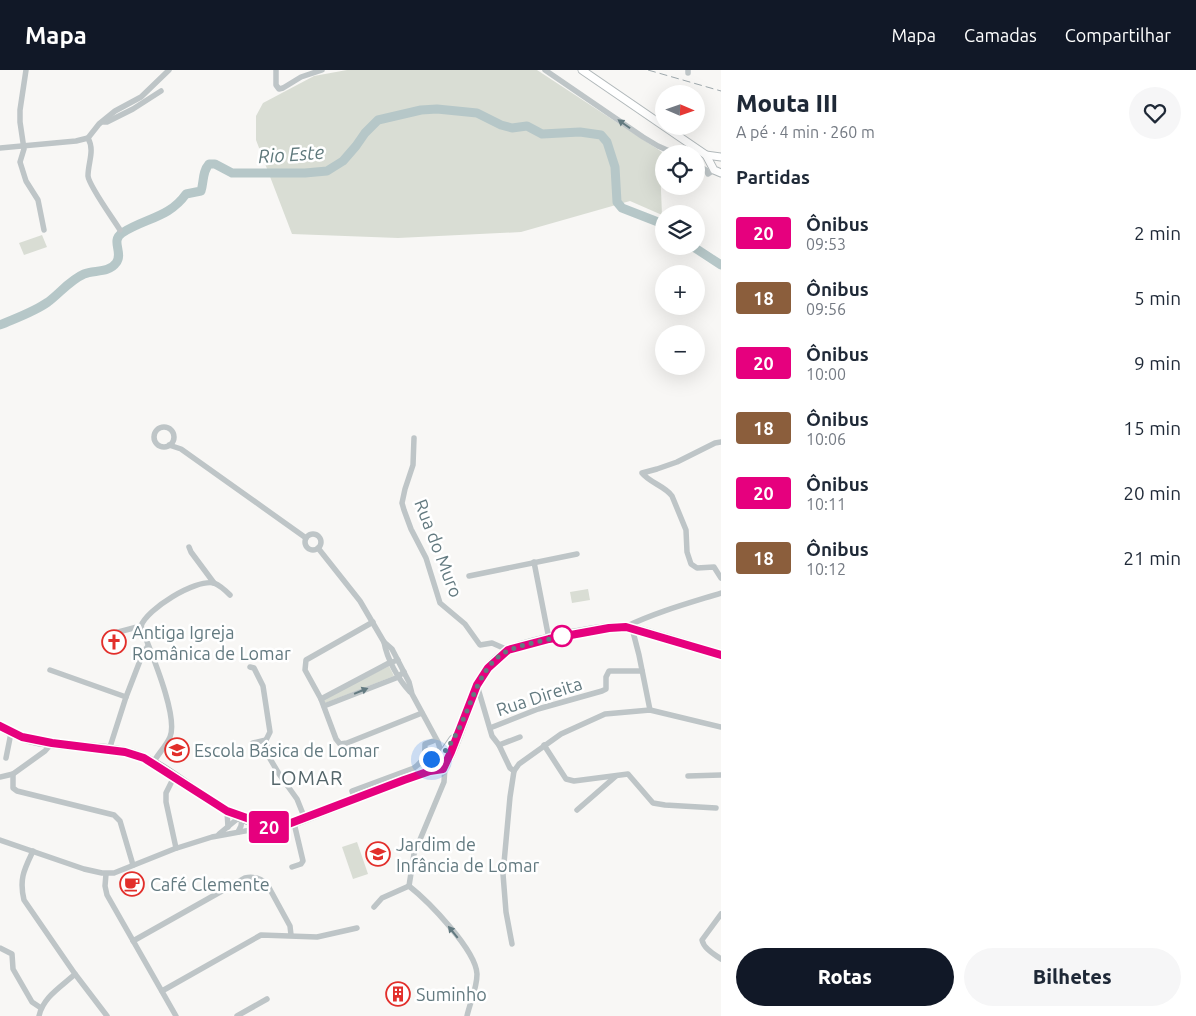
<!DOCTYPE html>
<html lang="pt">
<head>
<meta charset="utf-8">
<style>
	:root { --surface:#fff; --page:#f6f6f7; --text:#1f2937; --muted:#747a83; --accent:#111827 }
	body { margin:0; font-family:Ubuntu,sans-serif; background:var(--page); color:var(--text); height:100vh; display:flex; flex-direction:column; font-size:19px; white-space:nowrap }
	* { box-sizing:border-box; margin:0 }
	p { font-size:16px; color:var(--muted) }
	.icon { flex:none; width:28px; height:28px; fill:none; stroke:currentColor; stroke-width:2; stroke-linecap:round; stroke-linejoin:round }
	.map { position:relative; flex:1; overflow:hidden }
	.panel { display:flex; flex-direction:column; background:var(--surface); width:475px }
	.panel>* { flex:none }
	.badge { padding:0 10px; border-radius:4px; font-size:18px; line-height:32px }
	.needle { width:32px; rotate:92deg }
	.buttons { position:absolute; left:655px; top:15px; display:grid; gap:10px }
	.buttons a { display:grid; place-items:center; width:50px; height:50px; border-radius:50%; background:var(--surface); box-shadow:0 5px 20px #0002; font-size:25px }
	.you { position:absolute; width:25px; height:25px; margin:-12px; border:4px solid #fff; border-radius:50%; background:#1a73e8; box-shadow:0 0 0 8px #1a73e833 }
	.map>.badge { position:absolute; translate:-50% -50%; box-shadow:0 0 0 2px #fff }
	h2 { padding:0 15px; font-size:19px; line-height:45px }
	.round { display:grid; place-items:center; flex:none; width:52px; height:52px; border-radius:26px; background:var(--page) }
	.summary { display:flex; align-items:center; justify-content:space-between; height:85px; padding:0 15px }
	h1 { font-size:24px; font-weight:800; line-height:38px }
	.cta { display:flex; gap:10px; margin-top:auto; padding:10px 15px }
	.cta a { flex:1; height:58px; border-radius:30px; background:var(--accent); color:#fff; font-size:20px; font-weight:800; line-height:58px; text-align:center }
	.cta a+a { background:var(--page); color:var(--text) }
	ul { padding:0; list-style:none }
	li { display:flex; align-items:center; gap:15px; height:65px; padding:0 15px }
	li div { flex:1 }
	li b { display:block; font-size:19px }
	li em { font-style:normal }
	li .badge { min-width:55px; font-weight:700; text-align:center }
	header { display:flex; align-items:center; gap:30px; box-sizing:border-box; height:70px; padding:0 25px; background:var(--accent); color:#fff }
	header strong { font-size:24px }
	nav { display:flex; gap:28px; margin-inline-start:auto; font-size:18px }
	main { display:flex; flex:1; min-height:0 }
	.map>svg:first-child { display:block }
	.green { fill:#d9ddd4 }
	.lines { fill:none; stroke-linecap:round; stroke-linejoin:round }
	.river { stroke:#b6c7c8; stroke-width:9 }
	.major-casing { stroke:#b2b9bb; stroke-width:9 }
	.minor { stroke:#bec5c7; stroke-width:5.5 }
	.major { stroke:#fff; stroke-width:7 }
	.rail { stroke:#9ea8ac; stroke-width:1; stroke-dasharray:8 4; stroke-linecap:butt }
	.oneway { fill:#637a80 }
	.line-casing { stroke:#fff; stroke-width:11 }
	.line { stroke:#e6007e; stroke-width:8 }
	.walk { stroke:#637a80; stroke-width:5; stroke-dasharray:0 9 }
	.stop-dot { fill:#fff; stroke:#e6007e; stroke-width:2.5 }
	.labels { text-anchor:middle; dominant-baseline:central; stroke-width:5; stroke-linejoin:round; paint-order:stroke }
	.street-label { font-size:18px; fill:#637a80; stroke:#fff }
	.poi-label { font-size:18px; fill:#637a80; stroke:#fff; text-anchor:start }
	.water-label { font-size:19px; font-style:italic; fill:#5e787b; stroke:#fff }
	.quarter-label { font-size:20px; letter-spacing:1px; fill:#55666b; stroke:#fff }
</style>
</head>
<body>
<header>
<strong>Mapa</strong>
<nav><a>Mapa</a><a>Camadas</a><a>Compartilhar</a></nav>
</header>
<main>
<div class="map">
<svg width="721" height="946" viewBox="0 0 721 946">
	<rect width="100%" height="100%" fill="#f8f7f5"/>
	<g class="green">
		<path d="M347 0H537L665 84 664 92 660 96 662 145 630 131 521 162 398 168 292 164 256 70V46L263 33 314 6Z"/>
		<path d="M42 165 47 177 24 185 19 173Z"/>
		<path d="M588 519 590 530 572 533 570 522Z"/>
		<path d="M389 596 394 606 325 633 323 629Z"/>
		<path d="M357 772 368 804 353 809 342 777Z"/>
	</g>
	<g class="lines">
		<g class="river">
			<path d="M692 176 721 195"/>
			<path d="M0 255C16 248 34 242 48 232 60 223 70 210 84 204 94 200 109 203 116 193 124 183 110 171 122 163 145 148 169 148 186 124L201 121C204 112 202 102 209 94H215L232 103H305L327 101 343 91 356 76 365 63 378 50 421 40 437 39 477 43 501 55 512 58 527 56 542 64 580 62 601 65 607 72 615 97 617 132 622 138 658 152 664 156"/>
		</g>
		<g class="major-casing">
			<g id="major">
				<path d="M582 0 706 85 714 100 721 103"/>
				<path d="M706 85 721 87"/>
				<path d="M0 656C42 686 100 668 145 688 190 708 240 770 294 753L404 710 436 700"/>
				<path d="M442 685 453 669"/>
				<path d="M446 695V689L442 685H434L431 689V696L433 699 441 700C451 694 470 632 476 618 482 604 494 588 508 581 525 571 607 555 626 557 636 559 646 562 656 565 678 571 699 578 721 585"/>
			</g>
		</g>
		<g class="minor">
			<path d="M26 0 20 40V52L24 79 20 92 26 111 38 130 44 160"/>
			<path d="M276 0V15L279 19 283 18 301 7 322 0"/>
			<path d="M545 0 643 67 658 76 676 84"/>
			<path d="M688 3V0"/>
			<path d="M104 52H107L133 39 161 21"/>
			<path d="M88 68C95 81 88 92 88 106 89 116 114 150 120 160"/>
			<path d="M0 78 76 71 88 68 99 54 115 41 141 27 169 0"/>
			<path d="M696 94 706 100 708 104 714 100"/>
			<circle cx="164" cy="367" r="10"/>
			<path d="M414 368 413 395 405 419 402 433 404 440 411 459 426 488 440 533 465 554 480 575 492 573 508 580"/>
			<path d="M721 372 715 373 677 392 657 399 642 403C650 413 665 416 672 426L686 460 687 482 691 494 697 498 714 497 721 508"/>
			<path d="M169 375 181 379 306 468"/>
			<circle cx="313" cy="472" r="8"/>
			<path d="M189 477 191 482 214 513"/>
			<path d="M318 478 360 531 384 572 392 579 409 612 412 624 438 672 442 685"/>
			<path d="M534 492 549 569"/>
			<path d="M469 506 577 484"/>
			<path d="M373 552 306 590 305 600 321 629 336 669 340 674 347 673 422 643"/>
			<path d="M141 556C149 578 179 646 170 667 166 676 158 684 153 693"/>
			<path d="M141 556C147 539 195 509 214 513 219 515 226 521 230 525"/>
			<path d="M625 557C656 542 689 533 721 523"/>
			<path d="M632 558 639 585 650 640"/>
			<path d="M107 565 141 556"/>
			<path d="M384 572C387 589 398 609 410 622"/>
			<path d="M250 597 254 598 263 616 270 662 266 670"/>
			<path d="M50 600 126 627"/>
			<path d="M477 615 492 666 499 675 510 698 514 701"/>
			<path d="M321 629 389 593 398 590"/>
			<path d="M324 636 396 608 404 602"/>
			<path d="M490 658 538 639 602 621 606 619V607L609 601H642"/>
			<path d="M253 673 266 670 269 687 279 704 297 729 303 744 307 748"/>
			<path d="M499 675 520 667"/>
			<path d="M544 675 566 709 574 711 628 704 653 733 665 735 716 738"/>
			<path d="M109 680 126 627 143 583 148 576"/>
			<path d="M6 688 11 663"/>
			<path d="M13 704V718L17 721 114 745 120 751 133 795"/>
			<path d="M688 706 721 705"/>
			<path d="M0 707 13 704 45 681 52 673"/>
			<path d="M174 707 166 723V732L176 778"/>
			<path d="M355 729 352 721 414 698C424 691 425 686 425 674L433 671"/>
			<path d="M577 740 616 706"/>
			<path d="M227 741 228 757"/>
			<path d="M219 764 236 750 242 748 241 756 238 762"/>
			<path d="M0 770 84 799 102 803H114L174 779 212 767 267 757"/>
			<path d="M33 781C24 800 19 809 24 830L75 904 107 946"/>
			<path d="M292 797 301 794 303 791 294 753"/>
			<path d="M106 804 105 816 107 825 176 946"/>
			<path d="M409 816C428 831 476 880 477 904 477 919 470 932 467 946"/>
			<path d="M409 816 414 784 444 712 445 697"/>
			<path d="M374 837 382 828 409 816"/>
			<path d="M721 844 702 870C704 879 714 884 721 889"/>
			<path d="M133 871 245 808C254 806 260 808 267 814L290 856 291 865"/>
			<path d="M512 874 506 842 503 804 510 727 514 701 519 694 561 664 605 644 650 640 721 657"/>
			<path d="M0 878 12 884 13 899 32 932 41 938"/>
			<path d="M162 921 261 865 317 867 357 858"/>
			<path d="M39 946C43 927 61 917 75 904"/>
			<path d="M237 946 267 929"/>
		</g>
		<use href="#major" class="major"/>
		<path class="rail" d="M648 0 721 21"/>
	</g>
	<defs><path id="oneway-solid" d="M-6-.8H1V-3.2L6.5 0L1 3.2V.8H-6Z" transform="scale(1.25)"/></defs>
	<g class="oneway">
		<use href="#oneway-solid" transform="translate(624 54) rotate(-145)"/>
		<use href="#oneway-solid" transform="translate(361 621) rotate(-22)"/>
		<use href="#oneway-solid" transform="translate(453 862) rotate(-129)"/>
	</g>
	<g class="lines">
		<g class="line-casing">
			<path id="line" d="M0 656 22 667 52 673 125 682 144 688 227 741 269 756H283L404 710 430 701 443 699 451 682 477 615 488 598 508 580 549 569 609 558 626 557 721 585"/>
		</g>
		<use href="#line" class="line"/>
		<path class="walk" d="M431 689 434 686 442 685C450 675 457 664 462 652 474 628 481 592 510 580 526 573 545 571 562 566"/>
	</g>
	<defs>
		<g id="church-ring" transform="scale(1.25)"><circle r="9.5" fill="#fff" stroke="#e22f2b" stroke-width="1.5"/><path d="M-1.2-6h2.4v3.5h3.3v2.4h-3.3V6h-2.4V-.1h-3.3v-2.4h3.3Z" fill="#e22f2b"/></g>
		<g id="school-ring" transform="scale(1.25)"><circle r="9.5" fill="#fff" stroke="#e22f2b" stroke-width="1.5"/><path d="M0-5L7-2L0 1L-7-2ZM-4 1L0 2.5L4 1V4Q0 6-4 4Z" fill="#e22f2b"/></g>
		<g id="cafe-ring" transform="scale(1.25)"><circle r="9.5" fill="#fff" stroke="#e22f2b" stroke-width="1.5"/><path d="M-5.5-4.5H6V0H3Q3 3.5 0 3.5H-2.5Q-5.5 3.5-5.5 0ZM3-3.2v2h1.7v-2ZM-6 4.5H4V6H-6Z" fill="#e22f2b"/></g>
		<g id="building-ring" transform="scale(1.25)"><circle r="9.5" fill="#fff" stroke="#e22f2b" stroke-width="1.5"/><path d="M-4-6H4V6H1V3H-1V6H-4ZM-2.5-4.3h1.7v1.8h-1.7ZM.8-4.3h1.7v1.8H.8ZM-2.5-1h1.7V.8h-1.7ZM.8-1h1.7V.8H.8Z" fill="#e22f2b"/></g>
	</defs>
	<g fill-rule="evenodd">
		<use href="#church-ring" x="114" y="572"/>
		<use href="#school-ring" x="177" y="680"/>
		<use href="#school-ring" x="378" y="784"/>
		<use href="#cafe-ring" x="132" y="814"/>
		<use href="#building-ring" x="398" y="924"/>
	</g>
	<circle class="stop-dot" cx="562" cy="566" r="10"/>
	<g class="labels">
		<g class="street-label">
			<text transform="translate(439 478) rotate(69)">Rua do Muro</text>
			<text transform="translate(539 626) rotate(-18)">Rua Direita</text>
		</g>
		<g class="poi-label">
			<text x="132" y="562">Antiga Igreja<tspan x="132" dy="21">Românica de Lomar</tspan></text>
			<text x="194" y="680">Escola Básica de Lomar</text>
			<text x="396" y="774">Jardim de<tspan x="396" dy="21">Infância de Lomar</tspan></text>
			<text x="150" y="814">Café Clemente</text>
			<text x="416" y="924">Suminho</text>
		</g>
		<g class="water-label">
			<text transform="translate(291 84) rotate(-4)">Rio Este</text>
		</g>
		<g class="quarter-label">
			<text x="307" y="707">LOMAR</text>
		</g>
	</g>
</svg>
<div class="buttons">
<a><svg class="needle" viewBox="-14 -14 28 28"><path d="M0-13l5 13h-10z" fill="#e53935"/><path d="M0 13l5-13h-10z" fill="#747a83"/></svg></a>
<a><svg class="icon" aria-label="locate" viewBox="0 0 24 24"><circle cx="12" cy="12" r="6"/><path d="M12 2v4M12 18v4M2 12h4M18 12h4"/></svg></a>
<a><svg class="icon" aria-label="layers" viewBox="0 0 24 24"><path d="M12 4l9 5-9 5-9-5zM3 14l9 5 9-5"/></svg></a>
<a>+</a>
<a>−</a>
</div>
<div class="you" style="left:431px;top:689px"></div>
<b class="badge" style="left:269px;top:757px;background:#e6007e;color:#fff">20</b>
</div>
<section class="panel">
<div class="summary"><div><h1>Mouta III</h1><p>A pé · 4 min · 260 m</p></div><a class="round"><svg class="icon" aria-label="heart" viewBox="0 0 24 24"><path d="M12 20l-8-8c-3-5 5-10 8-4 3-6 11-1 8 4z"/></svg></a></div>
<h2>Partidas</h2>
<ul>
<li><span class="badge" style="background:#e6007e;color:#fff">20</span><div><b>Ônibus</b><p>09:53</p></div><em>2 min</em></li>
<li><span class="badge" style="background:#8b5e3c;color:#fff">18</span><div><b>Ônibus</b><p>09:56</p></div><em>5 min</em></li>
<li><span class="badge" style="background:#e6007e;color:#fff">20</span><div><b>Ônibus</b><p>10:00</p></div><em>9 min</em></li>
<li><span class="badge" style="background:#8b5e3c;color:#fff">18</span><div><b>Ônibus</b><p>10:06</p></div><em>15 min</em></li>
<li><span class="badge" style="background:#e6007e;color:#fff">20</span><div><b>Ônibus</b><p>10:11</p></div><em>20 min</em></li>
<li><span class="badge" style="background:#8b5e3c;color:#fff">18</span><div><b>Ônibus</b><p>10:12</p></div><em>21 min</em></li>
</ul>
<div class="cta"><a>Rotas</a><a>Bilhetes</a></div>
</section>
</main>
</body>
</html>
